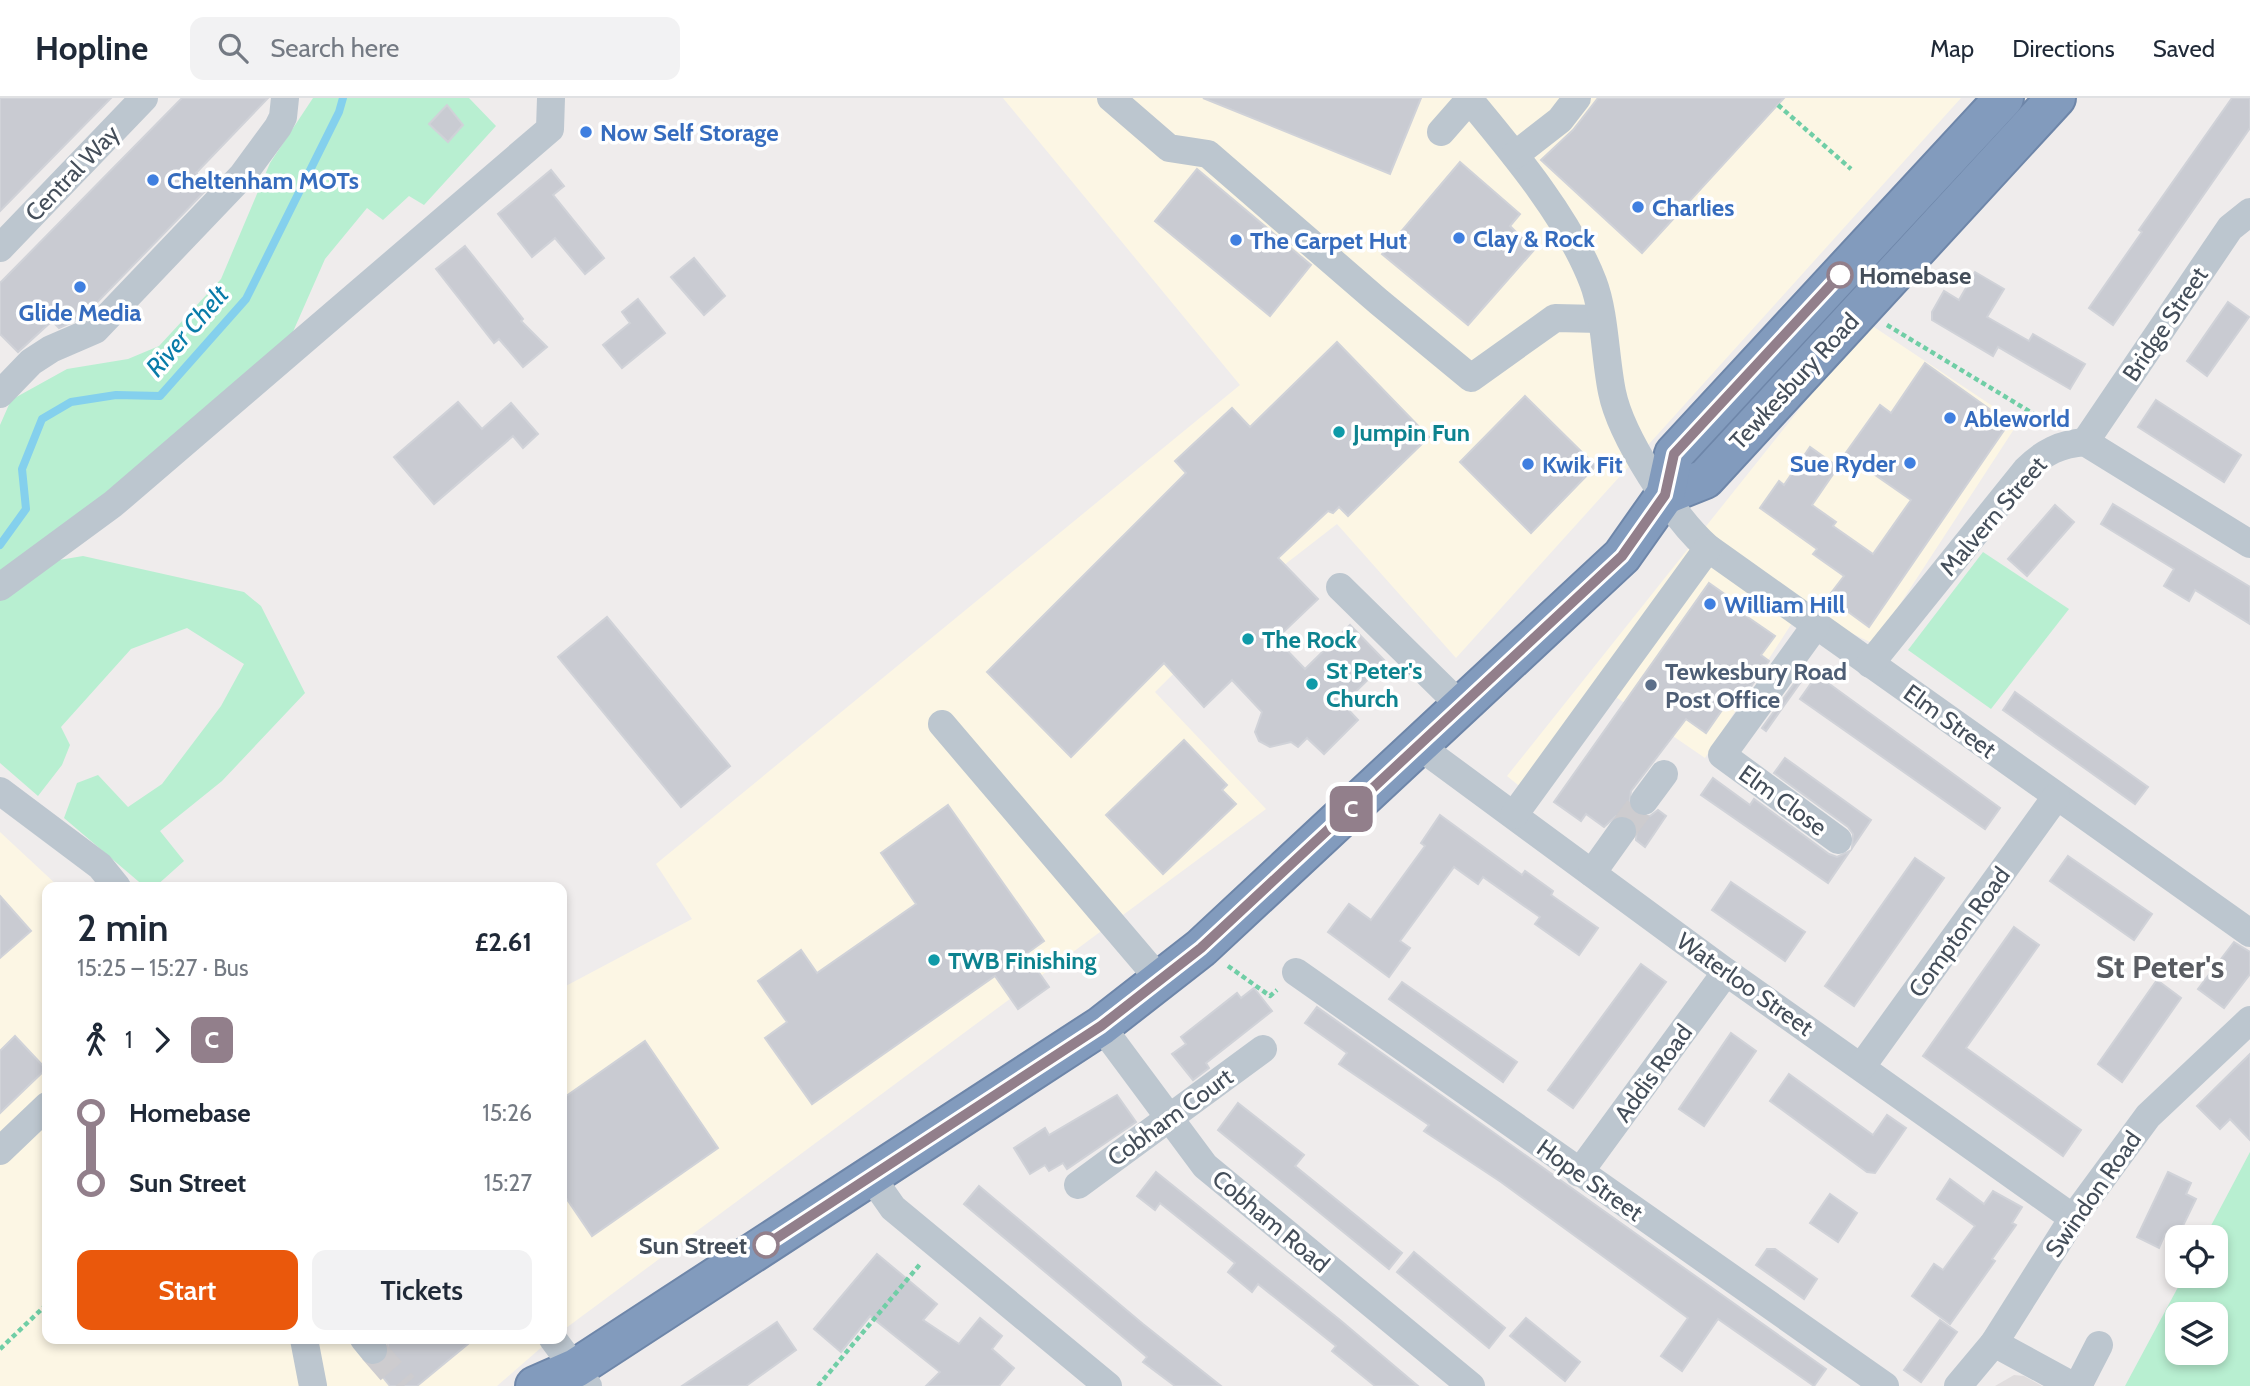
<!DOCTYPE html>
<html lang="en">
<head>
<meta charset="utf-8">
<style>
	:root { --surface:#fff; --page:#f2f2f3; --text:#1f2937; --muted:#747a83; --line:#e0e1e3; --accent:#ea580c }
	body { margin:0; font-family:Cabin,sans-serif; background:var(--page); color:var(--text); height:100vh; display:flex; flex-direction:column; font-size:26px; white-space:nowrap }
	* { box-sizing:border-box; margin:0 }
	p { font-size:23px; color:var(--muted) }
	.icon { flex:none; width:38px; height:38px; fill:none; stroke:currentColor; stroke-width:2; stroke-linecap:round; stroke-linejoin:round }
	.map { position:relative; flex:1; overflow:hidden }
	.details { position:absolute; left:42px; top:784px; width:525px; height:462px; display:flex; flex-direction:column; background:var(--surface); border-radius:14px; box-shadow:0 4px 10px #0003 }
	.details>* { flex:none }
	.badge { padding:0 14px; border-radius:10px; font-size:24px; line-height:46px }
	.fabs { position:absolute; left:2165px; top:1127px; display:grid; gap:14px }
	.fabs a { display:grid; place-items:center; width:63px; height:63px; border-radius:14px; background:var(--surface); box-shadow:0 4px 10px #0003; font-size:35px }
	.map>.badge { position:absolute; translate:-50% -50%; box-shadow:0 0 0 4px #fff }
	.legs { display:flex; align-items:center; gap:10px; height:77px; padding:0 35px; font-size:23px }
	.legs p { margin-inline-start:auto }
	.headline { display:flex; align-items:center; justify-content:space-between; height:119px; padding:0 35px }
	h1 { font-size:38px; font-weight:600; line-height:52px }
	.primary-button { display:flex; gap:14px; margin-top:auto; padding:14px 35px }
	.primary-button a { flex:1; height:80px; border-radius:14px; background:var(--accent); color:#fff; font-size:28px; font-weight:600; line-height:80px; text-align:center }
	.primary-button a+a { background:var(--page); color:var(--text) }
	ul { padding:0 35px; list-style:none }
	li { display:flex; align-items:center; gap:24px; height:70px; font-size:26px }
	li i { display:grid; place-items:center; width:10px; height:100%; margin:0 9px; background:currentColor }
	li i::after { content:''; width:18px; height:18px; margin:-9px; border:5px solid; border-radius:50%; background:var(--surface) }
	li p { margin-inline-start:auto }
	li:first-child i { background:linear-gradient(#0000 50%,currentColor 0) }
	li:last-child i { background:linear-gradient(currentColor 50%,#0000 0) }
	header { display:flex; align-items:center; gap:42px; box-sizing:border-box; height:98px; padding:0 35px; background:var(--surface); border-bottom:2px solid var(--line) }
	header strong { font-size:33px }
	nav { display:flex; gap:38px; margin-inline-start:auto; font-size:24px }
	.search { width:490px; height:63px; background:var(--page); display:flex; align-items:center; gap:18px; box-sizing:border-box; padding:0 24px; border-radius:14px; color:var(--muted); font-size:26px }
	.map>svg:first-child { display:block }
	.commercial { fill:#fcf6e4 }
	.education { fill:#e0ddde }
	.green { fill:#b8efd1; fill-rule:evenodd }
	.lines { fill:none; stroke-linecap:round; stroke-linejoin:round }
	.stream { stroke:#84d0ed; stroke-width:8 }
	.building { fill:#c9cbd2; stroke:#d0d2d8; stroke-width:2 }
	.minor-tunnel { stroke:#cdcccf; stroke-width:28; stroke-dasharray:28 14; stroke-linecap:butt }
	.highway-casing { stroke:#6e86a9; stroke-width:42 }
	.path { stroke:#70cea6; stroke-width:4.5; stroke-dasharray:5 3.5; stroke-linecap:butt }
	.minor { stroke:#bcc6cf; stroke-width:28 }
	.highway { stroke:#829bbd; stroke-width:38 }
	.line-1-casing { stroke:#fff; stroke-width:16 }
	.line-1 { stroke:#927f8b; stroke-width:10 }
	.shop-dot { fill:#3f7fe0; stroke:#fff; stroke-width:2.5 }
	.stop-1-dot { fill:#fff; stroke:#927f8b; stroke-width:3.5 }
	.culture-dot { fill:#0f9aa8; stroke:#fff; stroke-width:2.5 }
	.service-dot { fill:#5c6f8a; stroke:#fff; stroke-width:2.5 }
	.labels { text-anchor:middle; dominant-baseline:central; stroke-width:7; stroke-linejoin:round; paint-order:stroke }
	.shop-label { font-size:24px; font-weight:bold; fill:#366cbe; stroke:#fff; text-anchor:start }
	.street-label { font-size:24px; fill:#444e5a; stroke:#fff }
	.stop-label { font-size:24px; font-weight:bold; fill:#444e5a; stroke:#fff; text-anchor:start }
	.culture-label { font-size:24px; font-weight:bold; fill:#0d838f; stroke:#fff; text-anchor:start }
	.service-label { font-size:24px; font-weight:bold; fill:#4e5e75; stroke:#fff; text-anchor:start }
	.water-label { font-size:26px; font-style:italic; fill:#097ca9; stroke:#fff }
	.district-label { font-size:32px; font-weight:bold; fill:#595c62; stroke:#fff }
</style>
</head>
<body>
<header>
<strong>Hopline</strong>
<div class="search"><svg class="icon" aria-label="search" viewBox="0 0 24 24"><circle cx="10" cy="10" r="6"/><path d="M15 15l6 6"/></svg>Search here</div>
<nav><a>Map</a><a>Directions</a><a>Saved</a></nav>
</header>
<div class="map">
<svg width="2250" height="1288" viewBox="0 0 2250 1288">
	<rect width="100%" height="100%" fill="#efecec"/>
	<g class="commercial">
		<path d="M1003 0H1961L1456 560 1337 426 1279 471 1155 594 1266 711 562 1233V890L692 821 656 766 1240 287Z"/>
		<path d="M1868 225 2018 325 1874 546 1801 511 1705 660 1610 595 1534 700 1507 678Z"/>
		<path d="M0 734 59 789H47V1241H551L497 1288H0Z"/>
	</g>
	<path class="education" d="M2014 1277 2024 1278 2042 1288H1995Z"/>
	<g class="green">
		<path d="M313 0H469L496 28 424 107 409 98 383 122 367 110 325 161 292 236 0 489V327L11 302 67 271 128 261 159 248 221 181 270 65Z"/>
		<path d="M1983 454 2069 511 1991 611 1908 552Z"/>
		<path d="M83 458 244 494 261 508 305 595 222 683 160 733 184 763 155 789H145L64 720 77 685 98 677 128 709 162 686 221 608 244 566 187 530 131 551 61 629 70 647 62 667 38 698 0 665V497L59 462Z"/>
		<path d="M2250 1054V1288H2125L2184 1178H2216V1139H2205ZM2216 1216V1255H2177V1216Z"/>
	</g>
	<g class="lines">
		<path class="stream" d="M0 447 26 411 22 371 42 321 71 304 116 297 160 298 246 201 339 14 343 0"/>
	</g>
	<g class="building">
		<path d="M0 0H111L0 113Z"/>
		<path d="M182 0H268L196 75 210 88 82 220 59 230 52 223 18 254 0 236V185Z"/>
		<path d="M1203 0H1421L1390 76Z"/>
		<path d="M1598 0H1784L1642 155 1541 62 1573 32Z"/>
		<path d="M2232 0H2250V30L2113 227 2089 210 2142 134 2139 132Z"/>
		<path d="M447 7 463 27 448 44 429 26Z"/>
		<path d="M1460 64 1520 116 1510 128 1534 152 1468 227 1382 156Z"/>
		<path d="M1197 71 1311 167 1270 218 1155 123Z"/>
		<path d="M551 72 564 88 553 97 604 160 585 176 555 140 532 159 498 116Z"/>
		<path d="M465 148 523 221 521 223 547 249 523 269 499 241 494 245 436 171Z"/>
		<path d="M694 160 725 198 704 217 671 179Z"/>
		<path d="M1975 174 2004 191 1987 219 2029 243 2033 236 2085 266 2070 291 1998 249 1993 258 1932 222V214L1944 193 1959 202Z"/>
		<path d="M638 201 665 235 622 270 603 247 630 225 622 214Z"/>
		<path d="M2228 204 2249 219 2207 278 2187 263Z"/>
		<path d="M1337 244 1429 339 1348 418 1339 409 1333 415 1328 413 1278 460 1318 501 1276 541 1305 571 1350 527 1386 564 1343 606 1358 622 1324 656 1307 640 1298 649 1291 644 1270 649 1259 643 1255 634 1262 614 1232 582 1204 609 1164 565 1071 659 987 574 1186 375 1175 363 1232 310 1250 329Z"/>
		<path d="M1925 265 2009 325 1869 529 1828 499 1844 478 1813 456 1817 451 1760 410 1779 383 1784 387 1810 349 1838 369 1812 407 1836 424 1833 428 1873 456 1911 402 1845 356 1880 307 1891 315Z"/>
		<path d="M1525 298 1596 368 1531 435 1460 364Z"/>
		<path d="M2156 302 2241 357 2224 384 2138 329Z"/>
		<path d="M458 304 482 331 511 305 538 336 523 350 513 338 434 406 394 359Z"/>
		<path d="M2113 406 2250 489V526L2195 492 2189 503 2164 488 2174 471 2101 426Z"/>
		<path d="M2055 407 2074 424 2027 478 2008 461Z"/>
		<path d="M1709 485 1736 504 1733 509 1775 538 1761 557 1769 563 1735 611 1727 605 1706 635 1686 621 1631 693 1629 709 1635 717 1650 718 1658 712 1666 718 1645 749 1636 742 1637 727 1631 719 1616 718 1604 729 1586 716 1581 723 1554 704Z"/>
		<path d="M607 519 730 668 681 709 558 559Z"/>
		<path d="M1817 577 2000 710 1985 731 1800 601Z"/>
		<path d="M1796 583 1800 585 1766 633 1762 630Z"/>
		<path d="M2015 594 2148 689 2135 706 2003 612Z"/>
		<path d="M1184 642 1227 687 1222 692 1236 706 1163 776 1106 717Z"/>
		<path d="M1785 660 1871 722 1852 750 1853 736 1848 729 1774 675Z"/>
		<path d="M1713 680 1750 707 1754 701 1829 756 1837 759 1850 753 1828 785 1701 697Z"/>
		<path d="M948 707 1044 843 1026 856 1049 889 1018 911 995 878 812 1006 765 940 787 924 758 883 801 852 817 875 916 806 881 755Z"/>
		<path d="M1440 717 1522 777 1525 773 1553 793 1551 797 1598 830 1579 857 1535 826 1540 819 1483 779 1478 786 1454 769 1400 843 1410 850 1389 879 1328 834 1349 806 1371 822 1425 748 1421 745Z"/>
		<path d="M2068 758 2152 816 2134 842 2050 783Z"/>
		<path d="M1915 760 1944 780 1854 908 1825 888Z"/>
		<path d="M1731 784 1805 834 1785 863 1712 812Z"/>
		<path d="M0 798 31 833 0 860Z"/>
		<path d="M2014 829 2039 847 1966 950 2081 1032 2063 1058 1923 958Z"/>
		<path d="M2234 844 2250 854V876L2224 910 2198 891Z"/>
		<path d="M1641 866 1666 884 1573 1010 1548 992Z"/>
		<path d="M2157 882 2181 900 2122 984 2098 966Z"/>
		<path d="M1402 884 1517 964 1503 984 1389 901Z"/>
		<path d="M1254 890 1272 913 1206 965 1209 970 1193 982 1172 956 1186 946 1181 939 1237 895 1241 900Z"/>
		<path d="M1317 909 1826 1271 1814 1288 1718 1221 1682 1273 1661 1258 1688 1220 1501 1084 1424 1033 1429 1027 1339 966 1347 955 1305 925Z"/>
		<path d="M1731 935 1756 953 1704 1028 1679 1011Z"/>
		<path d="M15 938 46 971 0 1015V953Z"/>
		<path d="M645 943 718 1050 592 1138 562 1094V1001Z"/>
		<path d="M2250 956V1042L2230 1021 2220 1031 2197 1008Z"/>
		<path d="M1789 976 1873 1037 1887 1017 1906 1030 1875 1075 1867 1074 1770 1003Z"/>
		<path d="M1117 997 1136 1024 1067 1071 1063 1065 1049 1073 1045 1067 1030 1076 1014 1050 1045 1030 1049 1037Z"/>
		<path d="M1238 1005 1304 1057 1295 1068 1402 1155 1389 1171 1218 1032Z"/>
		<path d="M1156 1074 1340 1222 1418 1288H1375L1332 1253 1336 1248 1258 1186 1252 1194 1228 1174 1235 1165 1160 1105 1155 1112 1137 1098Z"/>
		<path d="M2168 1074 2191 1085 2186 1096 2196 1101 2176 1142 2165 1136 2159 1150 2137 1139Z"/>
		<path d="M1950 1081 1984 1106 1993 1093 2022 1109 2012 1125 2016 1127 1992 1161 1995 1163 1950 1226 1912 1198 1934 1166 1943 1172 1975 1128 1937 1101Z"/>
		<path d="M979 1088 1143 1226 1221 1288H1175L1143 1264 1147 1259 964 1106Z"/>
		<path d="M1830 1096 1857 1115 1838 1144 1810 1125Z"/>
		<path d="M1767 1151H1775L1817 1181 1804 1201 1756 1167Z"/>
		<path d="M1414 1154 1505 1230 1489 1250 1397 1174Z"/>
		<path d="M877 1156 937 1206 923 1222 959 1246 980 1220 1002 1238 992 1251 1014 1270 999 1288H926L940 1274 870 1218 841 1254 814 1231Z"/>
		<path d="M1526 1220 1580 1264 1565 1283 1510 1238Z"/>
		<path d="M1940 1222 1957 1234 1921 1284 1904 1272Z"/>
		<path d="M777 1224 796 1252 746 1288H682Z"/>
		<path d="M388 1241H474L417 1288H390L374 1268 383 1265 388 1258Z"/>
	</g>
	<g class="lines">
		<g class="minor-tunnel">
			<path d="M1622 733 1644 703"/>
			<path d="M373 1252 404 1288"/>
		</g>
		<g class="highway-casing">
			<g id="highway">
				<path d="M1665 397 1705 381 2056 0"/>
				<path d="M535 1288 576 1270 1101 928 1201 850 1622 458 1665 397 1674 356 2004 0"/>
			</g>
		</g>
		<g class="path">
			<path d="M1778 7 1851 71"/>
			<path d="M1887 227 2047 324"/>
			<path d="M1228 868 1270 898 1277 892"/>
			<path d="M0 1251 47 1206"/>
			<path d="M818 1288 921 1165"/>
		</g>
		<g class="minor">
			<path d="M1111 0 1169 50 1208 56 1379 204 1471 280 1555 220 1600 221"/>
			<path d="M1468 0C1512 53 1568 119 1593 184 1605 215 1605 260 1612 294 1621 339 1674 420 1708 450L2250 835"/>
			<path d="M1441 34 1469 2"/>
			<path d="M1515 57 1560 22 1577 0"/>
			<path d="M0 150 144 0"/>
			<path d="M0 296 31 264 51 251 95 232 242 78 278 29 283 19 285 0"/>
			<path d="M2085 344 2230 130 2250 114"/>
			<path d="M0 489 113 406 550 31 551 0"/>
			<path d="M1340 489 1460 607"/>
			<path d="M1816 527 1722 657 1838 742"/>
			<path d="M1870 566 2026 372C2044 354 2060 346 2085 344L2250 446"/>
			<path d="M942 626 1160 882"/>
			<path d="M1419 648 1726 874 2073 1120"/>
			<path d="M0 693 100 768 117 789"/>
			<path d="M1644 703 1664 676"/>
			<path d="M1514 717 1708 450"/>
			<path d="M1592 775 1622 733"/>
			<path d="M1296 874 1885 1288"/>
			<path d="M1101 928 1205 1068 1471 1288"/>
			<path d="M1862 968 2056 699"/>
			<path d="M0 1053 47 1008"/>
			<path d="M1579 1075 1726 874"/>
			<path d="M872 1080 893 1110 1108 1288"/>
			<path d="M1078 1087 1263 951"/>
			<path d="M304 1241 313 1288"/>
			<path d="M364 1241 373 1252"/>
			<path d="M553 1241 588 1288"/>
			<path d="M1994 1245 2073 1288"/>
			<path d="M1958 1288 1994 1245 2073 1120 2148 1018 2250 922"/>
			<path d="M2078 1288 2099 1247"/>
		</g>
		<use href="#highway" class="highway"/>
	</g>
	<g class="lines">
		<g class="line-1-casing">
			<path id="line-1" d="M766 1147 1101 928 1201 850 1622 458 1665 397 1674 356 1840 177"/>
		</g>
		<use href="#line-1" class="line-1"/>
	</g>
	<g class="shop-dot">
		<circle cx="586" cy="34" r="7"/>
		<circle cx="153" cy="82" r="7"/>
		<circle cx="1638" cy="109" r="7"/>
		<circle cx="1459" cy="140" r="7"/>
		<circle cx="1236" cy="142" r="7"/>
		<circle cx="80" cy="189" r="7"/>
		<circle cx="1950" cy="320" r="7"/>
		<circle cx="1910" cy="365" r="7"/>
		<circle cx="1528" cy="366" r="7"/>
		<circle cx="1710" cy="506" r="7"/>
	</g>
	<g class="stop-1-dot">
		<circle cx="1840" cy="177" r="12"/>
		<circle cx="766" cy="1147" r="12"/>
	</g>
	<g class="culture-dot">
		<circle cx="1339" cy="334" r="7"/>
		<circle cx="1248" cy="541" r="7"/>
		<circle cx="1312" cy="586" r="7"/>
		<circle cx="934" cy="862" r="7"/>
	</g>
	<circle class="service-dot" cx="1651" cy="587" r="7"/>
	<g class="labels">
		<g class="shop-label">
			<text x="600" y="34">Now Self Storage</text>
			<text x="167" y="82">Cheltenham MOTs</text>
			<text x="1652" y="109">Charlies</text>
			<text x="1473" y="140">Clay &amp; Rock</text>
			<text x="1250" y="142">The Carpet Hut</text>
			<text x="80" y="214" text-anchor="middle">Glide Media</text>
			<text x="1964" y="320">Ableworld</text>
			<text x="1896" y="365" text-anchor="end">Sue Ryder</text>
			<text x="1542" y="366">Kwik Fit</text>
			<text x="1724" y="506">William Hill</text>
		</g>
		<g class="street-label">
			<text transform="translate(72 75) rotate(-46)">Central Way</text>
			<text transform="translate(2165 226) rotate(-56)">Bridge Street</text>
			<text transform="translate(1794 283) rotate(-47)">Tewkesbury Road</text>
			<text transform="translate(1993 418) rotate(-49)">Malvern Street</text>
			<text transform="translate(1950 623) rotate(36)">Elm Street</text>
			<text transform="translate(1783 702) rotate(36)">Elm Close</text>
			<text transform="translate(1959 834) rotate(-54)">Compton Road</text>
			<text transform="translate(1745 886) rotate(35)">Waterloo Street</text>
			<text transform="translate(1653 975) rotate(-54)">Addis Road</text>
			<text transform="translate(1170 1019) rotate(-36)">Cobham Court</text>
			<text transform="translate(1590 1082) rotate(35)">Hope Street</text>
			<text transform="translate(2093 1096) rotate(-55)">Swindon Road</text>
			<text transform="translate(1271 1123) rotate(40)">Cobham Road</text>
		</g>
		<g class="stop-label">
			<text x="1859" y="177">Homebase</text>
			<text x="747" y="1147" text-anchor="end">Sun Street</text>
		</g>
		<g class="culture-label">
			<text x="1353" y="334">Jumpin Fun</text>
			<text x="1262" y="541">The Rock</text>
			<text x="1326" y="572">St Peter's<tspan x="1326" dy="28">Church</tspan></text>
			<text x="948" y="862">TWB Finishing</text>
		</g>
		<g class="service-label">
			<text x="1665" y="573">Tewkesbury Road<tspan x="1665" dy="28">Post Office</tspan></text>
		</g>
		<g class="water-label">
			<text transform="translate(187 233) rotate(-49)">River Chelt</text>
		</g>
		<g class="district-label">
			<text x="2160" y="868">St Peter's</text>
		</g>
	</g>
</svg>
<div class="fabs">
<a><svg class="icon" aria-label="locate" viewBox="0 0 24 24"><circle cx="12" cy="12" r="6"/><path d="M12 2v4M12 18v4M2 12h4M18 12h4"/></svg></a>
<a><svg class="icon" aria-label="layers" viewBox="0 0 24 24"><path d="M12 4l9 5-9 5-9-5zM3 14l9 5 9-5"/></svg></a>
</div>
<b class="badge" style="left:1351px;top:711px;background:#927f8b;color:#fff">C</b>
<section class="details">
<div class="headline"><div><h1>2 min</h1><p>15:25 – 15:27 · Bus</p></div><b>£2.61</b></div>
<div class="legs"><svg class="icon" aria-label="walk" viewBox="0 0 24 24"><circle cx="13" cy="4" r="2"/><path d="M13 8l-2 6 4 7M11 14l-3 7M7 12l3-4h3l4 4"/></svg>1<svg class="icon" aria-label="forward" viewBox="0 0 24 24"><path d="M9 5l7 7-7 7"/></svg><b class="badge" style="background:#927f8b;color:#fff">C</b></div>
<ul>
<li><i style="color:#927f8b"></i><b>Homebase</b><p>15:26</p></li>
<li><i style="color:#927f8b"></i><b>Sun Street</b><p>15:27</p></li>
</ul>
<div class="primary-button"><a>Start</a><a>Tickets</a></div>
</section>
</div>
</body>
</html>
